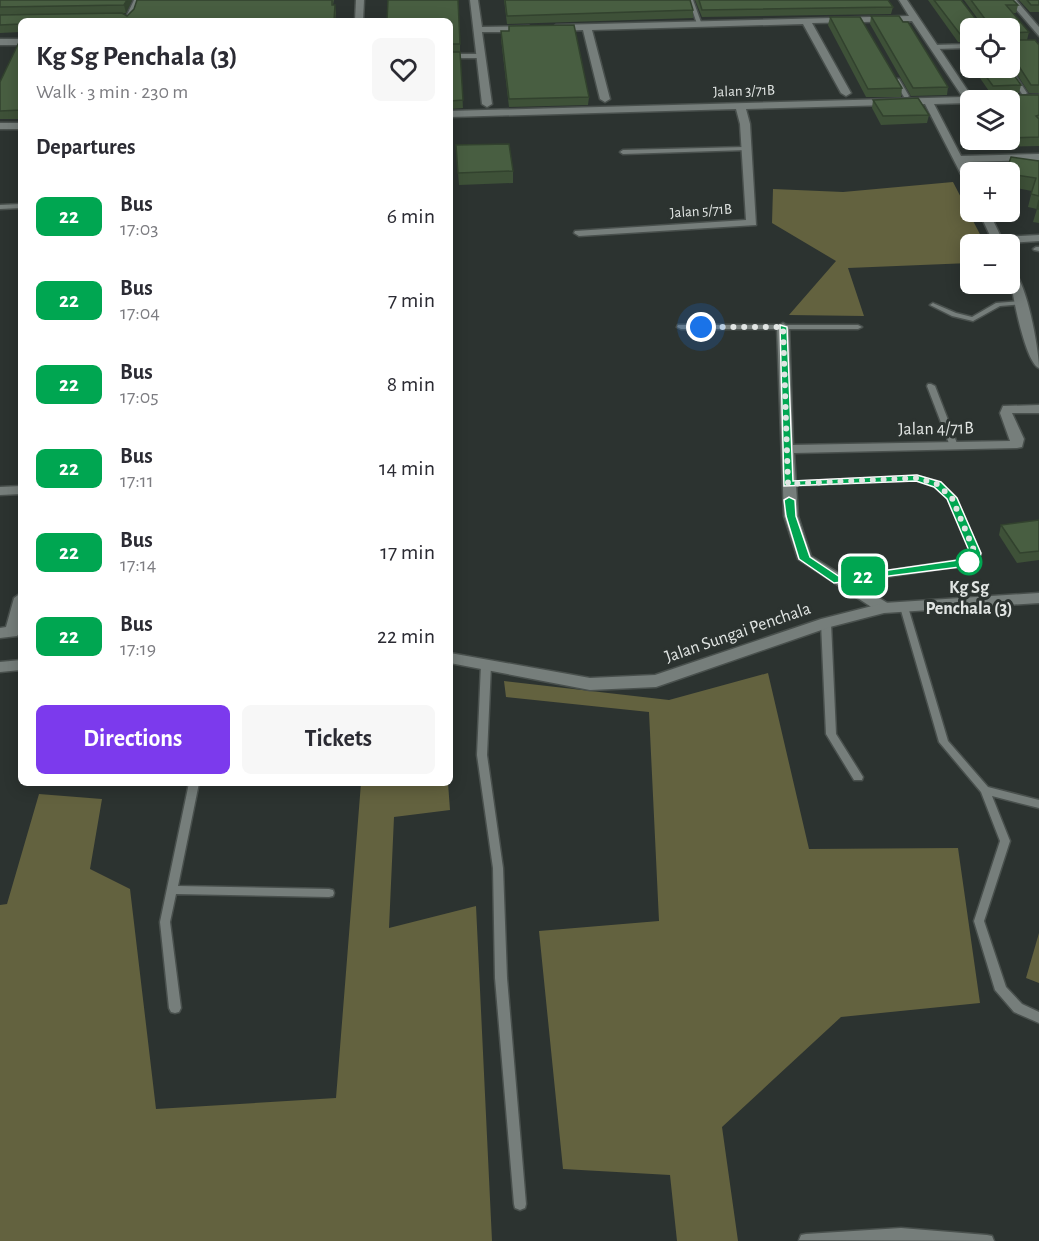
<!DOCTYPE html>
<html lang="en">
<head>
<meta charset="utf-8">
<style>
	:root { --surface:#fff; --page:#f7f7f7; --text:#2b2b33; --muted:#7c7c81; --accent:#7c3aed }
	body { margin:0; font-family:"Alegreya Sans",sans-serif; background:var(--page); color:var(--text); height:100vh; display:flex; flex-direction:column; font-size:22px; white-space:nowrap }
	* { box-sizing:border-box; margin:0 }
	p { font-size:20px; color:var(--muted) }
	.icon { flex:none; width:33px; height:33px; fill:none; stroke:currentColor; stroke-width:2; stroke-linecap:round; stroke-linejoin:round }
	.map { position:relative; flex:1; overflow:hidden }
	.side { position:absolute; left:18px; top:18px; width:435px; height:768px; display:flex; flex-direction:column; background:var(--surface); border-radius:9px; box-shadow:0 3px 15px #0003 }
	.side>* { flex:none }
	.badge { padding:0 12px; border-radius:9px; font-size:21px; line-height:39px }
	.tools { position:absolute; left:960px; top:18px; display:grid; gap:12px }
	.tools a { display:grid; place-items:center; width:60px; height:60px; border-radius:9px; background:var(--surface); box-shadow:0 3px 15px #0003; font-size:30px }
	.you { position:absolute; width:30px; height:30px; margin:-15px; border:4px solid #fff; border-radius:50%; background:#1a73e8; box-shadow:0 0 0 9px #1a73e833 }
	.map>.badge { position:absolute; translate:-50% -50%; box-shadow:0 0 0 3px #fff }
	h2 { padding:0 18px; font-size:22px; line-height:54px }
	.round { display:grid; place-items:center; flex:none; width:63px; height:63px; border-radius:9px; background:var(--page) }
	.summary { display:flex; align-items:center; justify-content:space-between; height:102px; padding:0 18px }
	h1 { font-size:28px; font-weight:700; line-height:45px }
	.primary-button { display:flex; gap:12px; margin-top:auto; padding:12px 18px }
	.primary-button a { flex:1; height:69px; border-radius:9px; background:var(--accent); color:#fff; font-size:24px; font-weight:700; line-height:69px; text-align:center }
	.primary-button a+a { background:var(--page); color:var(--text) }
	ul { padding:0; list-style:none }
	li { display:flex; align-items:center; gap:18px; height:84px; padding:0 18px }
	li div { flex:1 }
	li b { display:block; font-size:22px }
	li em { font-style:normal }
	li .badge { min-width:66px; font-weight:700; text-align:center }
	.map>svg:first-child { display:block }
	.forest { fill:#63623f }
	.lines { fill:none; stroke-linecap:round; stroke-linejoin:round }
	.lane-casing { stroke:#49504d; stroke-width:3 }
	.street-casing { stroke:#49504d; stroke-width:3 }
	.secondary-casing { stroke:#49504d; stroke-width:3 }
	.lane { fill:#767e7b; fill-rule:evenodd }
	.street { fill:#767e7b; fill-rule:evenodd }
	.secondary { fill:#767e7b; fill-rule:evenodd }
	.wall { fill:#3e5138 }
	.shaded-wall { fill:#32422e }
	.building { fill:#485e41; stroke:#32422e; stroke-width:1.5 }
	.line { fill:#00a651; stroke:#fff; stroke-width:1.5 }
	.walk { stroke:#e1e5e3; stroke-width:6; stroke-dasharray:0 10.8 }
	.stop-dot { fill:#fff; stroke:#00a651; stroke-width:3 }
	.labels { text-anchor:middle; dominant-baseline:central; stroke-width:6; stroke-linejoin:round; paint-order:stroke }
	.far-street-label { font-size:15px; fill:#e1e5e3; stroke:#2c3330 }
	.street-label { font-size:18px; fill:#e1e5e3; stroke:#2c3330 }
	.stop-label { font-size:18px; font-weight:bold; fill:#e1e5e3; stroke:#2c3330 }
</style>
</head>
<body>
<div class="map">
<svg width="1039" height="1241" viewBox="0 0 1039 1241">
	<rect width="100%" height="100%" fill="#2c3330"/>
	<g class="forest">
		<path d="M953 182 985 244H970V263L848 268 864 316 789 315 836 261 772 223 773 189 843 192Z"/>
		<path d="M768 673 809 849 958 848 980 1003 841 1017 722 1127 738 1241H677L670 1175 563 1169 539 931 659 921 649 712 506 697 504 681 669 700Z"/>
		<path d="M361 783H448L450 810 394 817 389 928 476 906 492 1241H0V905L7 904 39 794 102 799 90 869 130 889 156 1109 336 1098Z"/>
		<path d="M1039 933V983L1026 978Z"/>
	</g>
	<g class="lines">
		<g class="lane-casing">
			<g id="lane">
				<path d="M134 0H138L130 21H124Z"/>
				<path d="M689 0H693L702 25 697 24Z"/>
				<path d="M970 44V48L935 49 932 47 935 45Z"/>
				<path d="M450 54H481L484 56 481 58H450Z"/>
				<path d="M1010 67 1027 93 1026 94H1022L1005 68Z"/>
				<path d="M895 79H899L909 96 908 97H904L894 80Z"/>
				<path d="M745 147 747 148V150L623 154 620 152 623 150Z"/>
				<path d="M21 204V208L0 209V205Z"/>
				<path d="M1036 247H1039V251L1034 250 1033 249Z"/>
				<path d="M1022 301 1024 302V304L1000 306 973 321 952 316 930 305 933 303 935 304 956 313 972 317 996 303Z"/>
				<path d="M678 325H858L862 327 858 329H681L677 327Z"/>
				<path d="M928 384H931L935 386 958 446 957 448H954L950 446 927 386Z"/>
				<path d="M917 476 940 482 955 496 980 553 978 561 968 565 838 584 835 583 834 581 838 578 966 559 971 557 972 553 948 499 934 486 917 480 788 486 784 484 785 482Z"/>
				<path d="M904 604 908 607 948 741 988 787 1039 800V808L992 796 1010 841 984 921 1006 987 1022 1004 1039 1012V1023L1014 1012 995 990 974 921 1000 841 981 792 939 742 900 607Z"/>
				<path d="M826 620 831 623 836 734 863 777 862 780H854L826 734 821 623Z"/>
				<path d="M486 662 491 665 487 755 503 868 507 978 526 1204 525 1208 520 1210 515 1208 514 1204 495 978 493 868 477 755 481 665Z"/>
				<path d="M189 783H199L178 886 329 889 333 890 334 893 333 896 329 897 176 894 170 922 181 1008 179 1012 175 1013 171 1012 169 1008 160 922Z"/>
				<path d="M901 1228 987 1235 992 1236 994 1241 799 1240 801 1235 806 1234Z"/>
			</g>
		</g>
		<g class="street-casing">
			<g id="street">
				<path d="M356 0H364L363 21H355Z"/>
				<path d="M470 0H478L482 27 529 26 533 29 529 32H482L492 104 487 107 482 104Z"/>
				<path d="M899 0H907L970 94 968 96H962L912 21 812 23 851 93 846 96 841 93 803 24 592 30 610 99 605 102 600 99 583 30 556 31 552 28 556 25 909 16Z"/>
				<path d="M1008 0H1016L1039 27V36Z"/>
				<rect x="0" y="39" width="21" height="6"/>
				<path d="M1039 95V101L970 100V103L934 104 961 156 1039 154V160L965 162 970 173V185L965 182 925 104 746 109 750 124 756 225 579 236 574 233 575 231 746 220 740 124 736 109 450 117V111Z"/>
				<rect x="0" y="123" width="21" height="6"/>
				<path d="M979 212H989L1001 237 1039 235V241L994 244Z"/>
				<path d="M1010 269C1026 274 1039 351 1039 368 1025 364 1009 282 1010 269Z"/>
				<path d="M783 323 789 327 793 445 1010 441 1000 413 1003 406 1039 405V413H1012L1024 439 1022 447 1017 448 794 453 798 516 811 556 889 604 891 608 889 612H879L798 559 784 516 777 327Z"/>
				<path d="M21 486V494L0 495V487Z"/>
				<path d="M21 593 20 632 17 636 0 638V628L6 627 14 598Z"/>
			</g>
		</g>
		<g class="secondary-casing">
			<g id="secondary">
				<path d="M1039 593V603L884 613 830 627 656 687 590 690 450 663V653L590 678 655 675 821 619 884 603Z"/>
				<path d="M21 660V670L0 672V662Z"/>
			</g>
		</g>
		<use href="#lane" class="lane"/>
		<use href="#street" class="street"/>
		<use href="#secondary" class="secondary"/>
	</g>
	<g class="wall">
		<path d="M0 0H132L126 13H122L127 16 134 9 137 0H334L333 5H335L336 13 335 21H21V32L0 33Z"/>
		<path d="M504 0H690L693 10V18L507 24Z"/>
		<path d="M695 0H888L893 7 891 14 702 17Z"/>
		<path d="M928 0H961L978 22H980L964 0H1013L1018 5 1016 13H1012L1029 32 1027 40 1039 45V93H1029L1011 65H1010V28H970V64L961 50 963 43 967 42H958Z"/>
		<path d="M1019 0H1039V12H1030Z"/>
		<path d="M871 16 948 87 947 95 911 96 870 24Z"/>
		<path d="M830 17 902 88 901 97H866L828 25Z"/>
		<path d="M450 21 460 44V52H450Z"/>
		<path d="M509 26 589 97 588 105 509 107 501 39V31H509Z"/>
		<path d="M21 38V119H0V82Z"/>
		<path d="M450 52H460L463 108 450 109Z"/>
		<path d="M973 68H1009L1021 85 1019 93 991 94Z"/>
		<path d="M999 95H1039V146L988 147 983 140H1010V100H998Z"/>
		<path d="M873 100 929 115 927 123 881 125 872 108Z"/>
		<path d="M965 102H970V121L963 110Z"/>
		<path d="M456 145 513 171V183L459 185Z"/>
		<path d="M1039 161V223L1033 222 1037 209 1028 207 1032 191 1010 187V172Z"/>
		<path d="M1039 520V560L1017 563 999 535 1001 525Z"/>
	</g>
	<g class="shaded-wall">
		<path d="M127 0H132L126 13 124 5Z"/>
		<path d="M1010 57H1013L1011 65H1010Z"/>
	</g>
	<g class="building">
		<path d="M0 0H127L124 5 0 7Z"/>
		<path d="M137 0H332V5H335L334 21H258V20L219 21H21V24L0 25V15L122 13 127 16 134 9Z"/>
		<path d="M388 0H458L460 44H450V21H387Z"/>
		<path d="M505 0H690L693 10 507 16Z"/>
		<path d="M699 0H888L893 7 702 10Z"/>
		<path d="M934 0H961L978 22H985V19L971 0H1013L1018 5H1006L1029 32 1012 33 1010 40H1035L1039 45V85H1031L1013 57H1010V28H970V35L960 34Z"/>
		<path d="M1027 0H1039V5H1031Z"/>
		<path d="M871 16H899L903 22H908L948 87 913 88Z"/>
		<path d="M830 17H860L902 88 868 89Z"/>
		<path d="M574 25 589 97 509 99 501 31H509V26Z"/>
		<path d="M21 38V110L0 111V82Z"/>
		<path d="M970 42V53L963 43Z"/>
		<path d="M450 52H460L463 100 450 101Z"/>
		<path d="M980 68H1009L1021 85 993 86Z"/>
		<path d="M999 95H1039V115L1036 116 1039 119V137L1010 138V100H1003Z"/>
		<path d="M918 98 929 115 883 116 873 100Z"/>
		<path d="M965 102H970V110Z"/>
		<path d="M509 144 513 171 458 173 456 145Z"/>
		<path d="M1011 157 1039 161V196L1031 194 1036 178 1010 174V172H1006Z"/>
		<path d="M1039 200V209H1037Z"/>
		<path d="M1039 520V551L1020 553 1001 525Z"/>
	</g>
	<path class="line" d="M780 325 787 327 793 481 917 475 941 482 957 498 981 553 979 562 968 566 834 583 799 559 786 516 784 500 789 497 795 500 796 516 810 557 840 577 965 559 969 557 970 553 947 499 934 487 916 481 784 486Z"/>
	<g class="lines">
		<path class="walk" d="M701 327H783L788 484 917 478 937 484 952 498 975 553V559L969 562"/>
	</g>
	<circle class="stop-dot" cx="969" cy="562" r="12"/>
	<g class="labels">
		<g class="far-street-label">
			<text transform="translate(744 91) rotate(-2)">Jalan 3/71B</text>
			<text transform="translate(701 211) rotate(-4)">Jalan 5/71B</text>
		</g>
		<g class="street-label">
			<text transform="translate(936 429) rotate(-1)">Jalan 4/71B</text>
			<text transform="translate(738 633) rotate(-19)">Jalan Sungai Penchala</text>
		</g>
		<g class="stop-label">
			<text x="969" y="588">Kg Sg<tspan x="969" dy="21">Penchala (3)</tspan></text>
		</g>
	</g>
</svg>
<div class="tools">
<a><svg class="icon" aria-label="locate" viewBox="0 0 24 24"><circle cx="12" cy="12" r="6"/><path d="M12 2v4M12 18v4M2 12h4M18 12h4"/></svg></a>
<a><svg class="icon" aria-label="layers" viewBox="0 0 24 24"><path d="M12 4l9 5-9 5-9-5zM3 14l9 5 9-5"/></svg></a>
<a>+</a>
<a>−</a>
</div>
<div class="you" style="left:701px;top:327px"></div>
<b class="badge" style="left:863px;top:576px;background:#00a651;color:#fff">22</b>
<section class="side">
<div class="summary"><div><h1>Kg Sg Penchala (3)</h1><p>Walk · 3 min · 230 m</p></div><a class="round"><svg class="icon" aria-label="heart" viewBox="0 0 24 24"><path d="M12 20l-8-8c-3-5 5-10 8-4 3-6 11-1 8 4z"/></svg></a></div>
<h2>Departures</h2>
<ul>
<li><span class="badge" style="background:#00a651;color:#fff">22</span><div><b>Bus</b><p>17:03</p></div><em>6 min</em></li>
<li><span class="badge" style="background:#00a651;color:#fff">22</span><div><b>Bus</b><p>17:04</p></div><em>7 min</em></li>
<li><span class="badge" style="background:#00a651;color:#fff">22</span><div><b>Bus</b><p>17:05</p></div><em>8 min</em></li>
<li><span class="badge" style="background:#00a651;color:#fff">22</span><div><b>Bus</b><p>17:11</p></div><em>14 min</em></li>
<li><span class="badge" style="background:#00a651;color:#fff">22</span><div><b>Bus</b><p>17:14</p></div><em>17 min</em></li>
<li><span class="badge" style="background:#00a651;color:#fff">22</span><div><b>Bus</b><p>17:19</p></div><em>22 min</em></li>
</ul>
<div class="primary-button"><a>Directions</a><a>Tickets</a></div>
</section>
</div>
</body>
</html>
